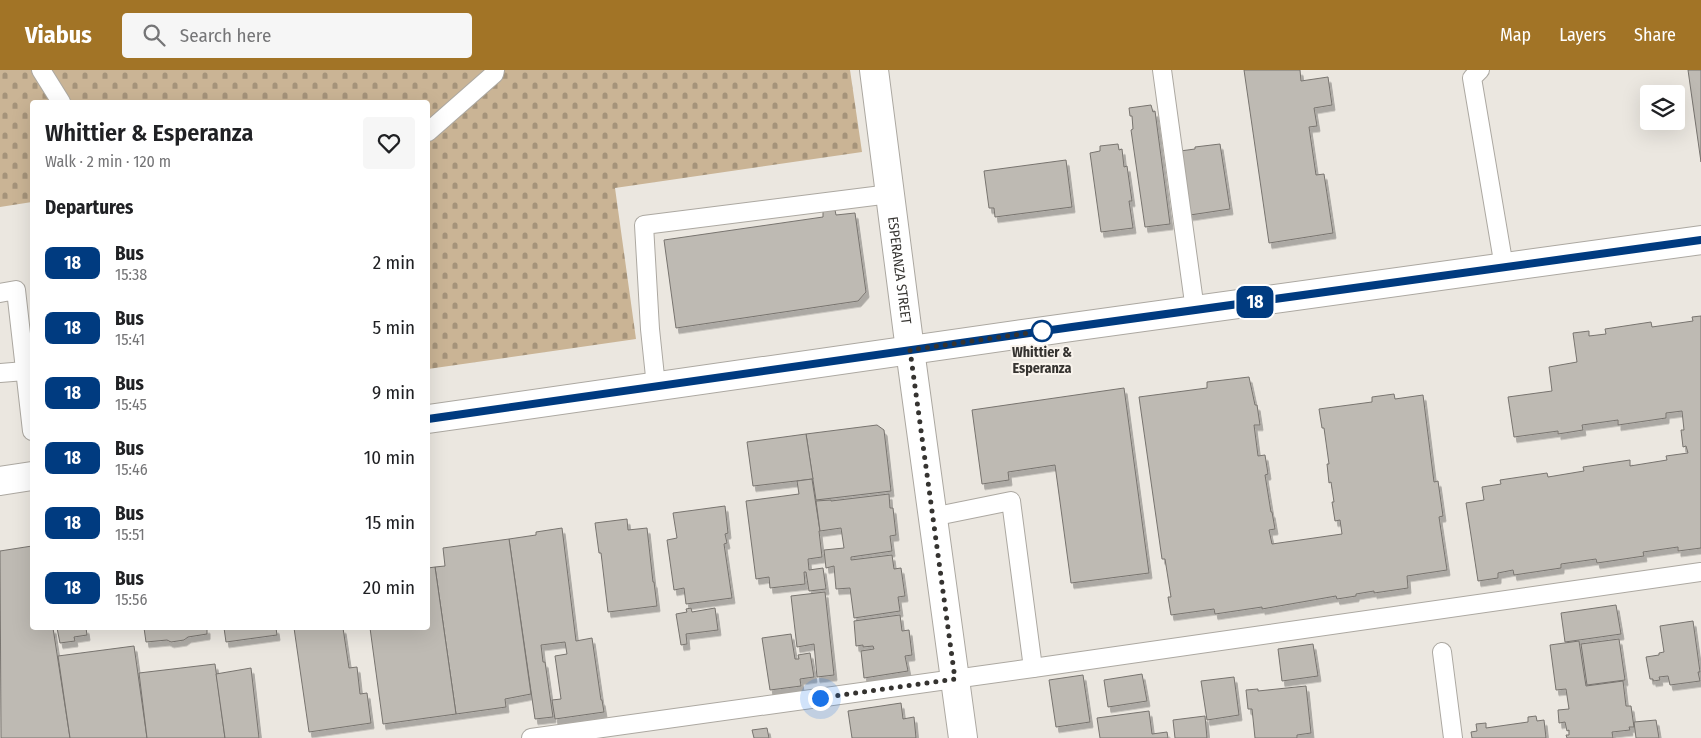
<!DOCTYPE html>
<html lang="en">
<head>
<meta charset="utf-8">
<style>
	:root { --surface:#fff; --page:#f6f6f6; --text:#202124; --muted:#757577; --accent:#a27426 }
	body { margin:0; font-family:"Fira Sans Condensed",sans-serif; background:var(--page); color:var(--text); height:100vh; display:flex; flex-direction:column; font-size:19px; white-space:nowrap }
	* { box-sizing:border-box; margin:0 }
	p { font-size:16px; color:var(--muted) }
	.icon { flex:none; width:28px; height:28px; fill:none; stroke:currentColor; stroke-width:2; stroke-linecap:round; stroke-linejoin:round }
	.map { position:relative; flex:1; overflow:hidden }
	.drawer { position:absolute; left:30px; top:30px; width:400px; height:530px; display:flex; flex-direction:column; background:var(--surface); border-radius:5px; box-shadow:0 5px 20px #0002 }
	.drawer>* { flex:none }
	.badge { padding:0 10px; border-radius:8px; font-size:18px; line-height:32px }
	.controls { position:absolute; left:1640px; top:15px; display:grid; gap:10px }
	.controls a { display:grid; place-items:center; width:45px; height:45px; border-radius:5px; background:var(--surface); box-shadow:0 5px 20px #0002; font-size:25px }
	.you { position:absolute; width:25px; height:25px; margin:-12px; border:4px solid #fff; border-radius:50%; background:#1a73e8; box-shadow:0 0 0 8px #1a73e833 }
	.map>.badge { position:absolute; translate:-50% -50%; box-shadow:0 0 0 2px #fff }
	h2 { padding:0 15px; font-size:19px; line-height:45px }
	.round { display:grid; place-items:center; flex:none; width:52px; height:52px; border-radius:5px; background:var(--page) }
	.headline { display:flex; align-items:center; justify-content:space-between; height:85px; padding:0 15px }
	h1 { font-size:24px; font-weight:600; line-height:38px }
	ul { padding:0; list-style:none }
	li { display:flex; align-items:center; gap:15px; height:65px; padding:0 15px }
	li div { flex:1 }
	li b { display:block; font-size:19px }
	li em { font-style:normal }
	li .badge { min-width:55px; font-weight:700; text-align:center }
	header { display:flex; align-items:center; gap:30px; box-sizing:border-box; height:70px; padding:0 25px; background:var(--accent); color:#fff }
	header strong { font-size:24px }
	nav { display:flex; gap:28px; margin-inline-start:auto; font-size:18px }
	.search { width:350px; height:45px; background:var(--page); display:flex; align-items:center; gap:12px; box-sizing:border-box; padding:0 18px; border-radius:5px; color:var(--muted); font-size:19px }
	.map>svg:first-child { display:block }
	.cemetery { fill:url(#cemetery-stones) }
	.building { fill:#bebab3; stroke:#78746f; filter:url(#shadow) }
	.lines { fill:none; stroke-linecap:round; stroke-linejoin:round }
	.lane-casing { stroke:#aca8a1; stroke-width:20 }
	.street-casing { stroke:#aca8a1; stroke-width:30 }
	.primary-casing { stroke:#aca8a1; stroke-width:30 }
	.lane { stroke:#fff; stroke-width:18 }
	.street { stroke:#fff; stroke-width:28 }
	.primary { stroke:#fff; stroke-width:28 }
	.line-casing { stroke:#fff; stroke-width:11 }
	.line { stroke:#003b80; stroke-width:8 }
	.walk { stroke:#353330; stroke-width:5; stroke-dasharray:0 9 }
	.stop-dot { fill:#fff; stroke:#003b80; stroke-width:2.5 }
	.labels { text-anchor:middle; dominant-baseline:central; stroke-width:4; stroke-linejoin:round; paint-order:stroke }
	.street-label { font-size:14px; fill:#353330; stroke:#f9f4ed }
	.stop-label { font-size:14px; font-weight:bold; fill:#353330; stroke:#f9f4ed }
</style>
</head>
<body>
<header>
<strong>Viabus</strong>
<div class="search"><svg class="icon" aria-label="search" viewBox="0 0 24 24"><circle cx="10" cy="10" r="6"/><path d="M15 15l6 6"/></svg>Search here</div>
<nav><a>Map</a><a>Layers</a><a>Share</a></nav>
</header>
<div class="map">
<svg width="1701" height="668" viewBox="0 0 1701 668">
	<defs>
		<pattern id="cemetery-stones" width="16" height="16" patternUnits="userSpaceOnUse" patternTransform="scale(1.25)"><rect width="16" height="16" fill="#cab495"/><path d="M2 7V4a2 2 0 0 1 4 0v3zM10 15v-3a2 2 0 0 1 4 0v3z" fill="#a5937a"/></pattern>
		<filter id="shadow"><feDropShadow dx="3" dy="5.5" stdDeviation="0" flood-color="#0004"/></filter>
	</defs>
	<rect width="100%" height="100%" fill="#ebe7e0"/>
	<path class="cemetery" d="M0 0H850L862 82 615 118 636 269 428 299V32H32V132L0 137Z"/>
	<g class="building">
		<path d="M1244 0H1300L1301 11 1328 7 1332 35 1314 38 1317 56 1309 57 1316 105 1324 104 1333 163 1269 173Z"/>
		<path d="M1688 0H1701V92Z"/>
		<path d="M1151 35 1153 42 1155 41 1170 154 1145 157 1131 60 1133 59 1132 46H1130L1129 38Z"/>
		<path d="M1118 74 1119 80 1122 79 1124 97 1127 96 1132 131H1129L1133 158 1101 162 1090 83 1100 81V76Z"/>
		<path d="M1220 74 1230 139 1190 145 1180 81 1195 79V77Z"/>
		<path d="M1066 90 1072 137 995 147 994 138H989L984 101Z"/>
		<path d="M835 140 836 145 855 143 866 222 858 231 676 258 664 170 823 147V141Z"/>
		<path d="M1701 246V478L1678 481V477L1643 482 1644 486 1597 493 1596 489 1561 494V498L1514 505 1513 500 1498 503V508L1478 511 1466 433 1484 430 1482 417 1501 414 1500 410 1547 403 1548 407 1584 401 1583 397 1630 390V396L1667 390 1666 386 1688 383 1686 376 1683 377 1681 360H1684L1682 341 1666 343V348L1618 355V350L1582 355 1583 360 1558 364V361L1514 367 1508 327 1552 321 1549 297 1577 292 1573 263 1589 261V266L1606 264 1605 259 1651 252 1652 257 1693 251 1692 247Z"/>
		<path d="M1249 307 1255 335H1257L1260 355H1254L1258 386 1265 385 1268 404 1265 405 1271 442H1272L1275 459 1269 460 1272 474 1342 464 1340 450 1335 451 1332 432H1334L1331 412 1329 413 1327 394H1329L1324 358H1322L1319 339 1372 332V327L1394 324 1395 329 1423 325 1434 412 1438 411 1443 446 1439 447 1447 500 1407 506 1408 518 1374 523V521L1356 524V526L1337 529 1336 526 1262 539V537L1215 544 1214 539 1171 545 1168 527H1171L1165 489H1162L1139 327 1207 318V312Z"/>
		<path d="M1124 318 1149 503 1071 513 1055 395 1008 402 1009 410 982 414 972 340Z"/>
		<path d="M877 355 884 360 891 421 816 430 806 364Z"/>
		<path d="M806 364 813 409 753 416 747 372Z"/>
		<path d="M812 409 820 461H819L822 487 808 489 809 500 823 498 826 519 809 521 806 502H804L805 514 770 518 769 507 756 509 746 431 799 424 797 411Z"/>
		<path d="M889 424 890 438H893L896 465 890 466 892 481 851 487V490L892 485 894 499 901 498 905 526 898 527 900 541 854 548 850 518 836 519 834 496 826 498 824 480 844 478 841 458 820 461 816 431 831 430V431Z"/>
		<path d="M725 436 728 463 725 464 727 473 724 474 732 528 686 534 684 518 674 520 667 470 677 468 673 443Z"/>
		<path d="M627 449 628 460 647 458 653 512H654L657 536 608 542 601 483H599L595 453Z"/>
		<path d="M562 458 576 571 592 568 601 630H602L604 642 555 649 552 630 561 629 555 586 567 584 565 572 541 575 543 592H545L553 647 535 649 509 469 536 465V462Z"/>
		<path d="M509 469 531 624 505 629 506 637 456 644 435 497 445 496 443 478Z"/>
		<path d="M32 476V558H53L70 668H1L0 481Z"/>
		<path d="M435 497 456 644 383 654 370 558H428V498Z"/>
		<path d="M825 522 834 605 817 607 814 574 797 577 791 526Z"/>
		<path d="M1616 535 1621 564 1565 572 1561 543Z"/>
		<path d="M691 538 692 542 715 538 718 560 686 564 687 574 681 575 676 544 687 542 686 539Z"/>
		<path d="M900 545 902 561 909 560 912 585 905 586 908 601 864 608 861 581 874 579 873 576 863 577V575L856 576 854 551Z"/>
		<path d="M1693 551 1700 602H1698L1700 611 1670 615 1668 606 1659 607 1660 610 1653 611V609H1650L1646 587 1659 585V583L1664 582 1660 556Z"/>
		<path d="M57 558H86L87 565 74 567 75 571 60 573Z"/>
		<path d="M144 558H207V564L188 567 184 570 171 572 167 570 146 572Z"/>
		<path d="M224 558H276L277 565 226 572Z"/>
		<path d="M294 558H343L349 598 357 597 360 624 367 623 371 653 309 662Z"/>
		<path d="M791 564 795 589H799L798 585 810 583 814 607 800 609 801 616 770 620 762 568Z"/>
		<path d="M1619 569 1625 610 1587 615 1581 574Z"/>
		<path d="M1579 571 1586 616 1623 611 1626 636H1631L1634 657H1629L1630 660 1612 662 1613 668H1567L1566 665H1569V660L1567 661 1565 652 1559 653 1558 640 1569 639 1566 619 1556 620 1550 575Z"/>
		<path d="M1313 574 1318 606 1282 611 1278 579Z"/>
		<path d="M134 576 147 668H70L58 586Z"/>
		<path d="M215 594 225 668H147L139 603Z"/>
		<path d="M251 598 259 668H225L216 604Z"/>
		<path d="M1142 604 1147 631 1108 637 1104 610Z"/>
		<path d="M1083 605 1090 652 1056 657 1049 610Z"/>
		<path d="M1234 607 1239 645 1207 650 1201 611Z"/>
		<path d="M1306 616 1311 663 1297 665V668H1255L1252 639H1248L1246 620 1258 619V621Z"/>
		<path d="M901 633 903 649 914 647 916 668H852L848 641Z"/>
		<path d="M1149 641 1152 664 1167 662 1168 668H1100L1097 648Z"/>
		<path d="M1205 646 1207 668H1175L1173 650Z"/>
		<path d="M1536 646 1537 651 1544 650 1546 668H1472L1471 662 1477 661 1476 654 1486 653V658L1528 652V647Z"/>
		<path d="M1656 650 1659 668H1636L1634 652Z"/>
		<path d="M767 658 769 668H754L752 660Z"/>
	</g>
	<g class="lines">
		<g class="lane-casing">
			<g id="lane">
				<path d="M41 0 61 32"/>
				<path d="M1162 0 1195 240"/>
				<path d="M1480 0 1472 8 1504 197"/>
				<path d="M428 62 494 4 495 0"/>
				<path d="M0 223 16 220 32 361"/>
				<path d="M0 303 25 301"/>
				<path d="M656 316 650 259 644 155 890 124"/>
				<path d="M932 447 1011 431 1033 598"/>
				<path d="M1442 582 1453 668"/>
				<path d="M531 668 1033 598 1701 502"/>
			</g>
		</g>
		<g class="street-casing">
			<g id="street">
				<path id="s1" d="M874 0 910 280 963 668"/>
			</g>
		</g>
		<g class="primary-casing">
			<g id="primary">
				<path d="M428 349 1072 257 1701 170"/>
				<path d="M0 411 32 406"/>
			</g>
		</g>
		<use href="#lane" class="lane"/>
		<use href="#street" class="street"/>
		<use href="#primary" class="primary"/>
	</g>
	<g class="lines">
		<g class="line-casing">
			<path id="line" d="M428 349 1072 257 1701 170"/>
		</g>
		<use href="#line" class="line"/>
		<path class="walk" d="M820 628 955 609 910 280 1042 261"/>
	</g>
	<circle class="stop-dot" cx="1042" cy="261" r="10"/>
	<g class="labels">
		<g class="street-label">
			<text stroke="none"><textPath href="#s1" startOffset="202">ESPERANZA STREET</textPath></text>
		</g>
		<g class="stop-label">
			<text x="1042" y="282">Whittier &amp;<tspan x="1042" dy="16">Esperanza</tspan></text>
		</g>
	</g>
</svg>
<div class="controls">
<a><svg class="icon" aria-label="layers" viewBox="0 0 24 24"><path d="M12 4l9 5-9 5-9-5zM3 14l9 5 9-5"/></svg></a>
</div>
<div class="you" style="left:820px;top:628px"></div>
<b class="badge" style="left:1255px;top:232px;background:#003b80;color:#fff">18</b>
<section class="drawer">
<div class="headline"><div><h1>Whittier &amp; Esperanza</h1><p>Walk · 2 min · 120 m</p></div><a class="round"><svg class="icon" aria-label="heart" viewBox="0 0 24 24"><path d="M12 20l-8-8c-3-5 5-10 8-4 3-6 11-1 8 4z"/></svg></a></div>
<h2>Departures</h2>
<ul>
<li><span class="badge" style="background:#003b80;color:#fff">18</span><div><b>Bus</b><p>15:38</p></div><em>2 min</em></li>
<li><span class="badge" style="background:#003b80;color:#fff">18</span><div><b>Bus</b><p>15:41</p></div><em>5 min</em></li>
<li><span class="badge" style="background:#003b80;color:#fff">18</span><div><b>Bus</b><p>15:45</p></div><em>9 min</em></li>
<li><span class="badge" style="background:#003b80;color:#fff">18</span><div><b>Bus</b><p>15:46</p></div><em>10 min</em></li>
<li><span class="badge" style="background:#003b80;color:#fff">18</span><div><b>Bus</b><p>15:51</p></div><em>15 min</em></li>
<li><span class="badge" style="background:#003b80;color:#fff">18</span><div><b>Bus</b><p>15:56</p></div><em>20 min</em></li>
</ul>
</section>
</div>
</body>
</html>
